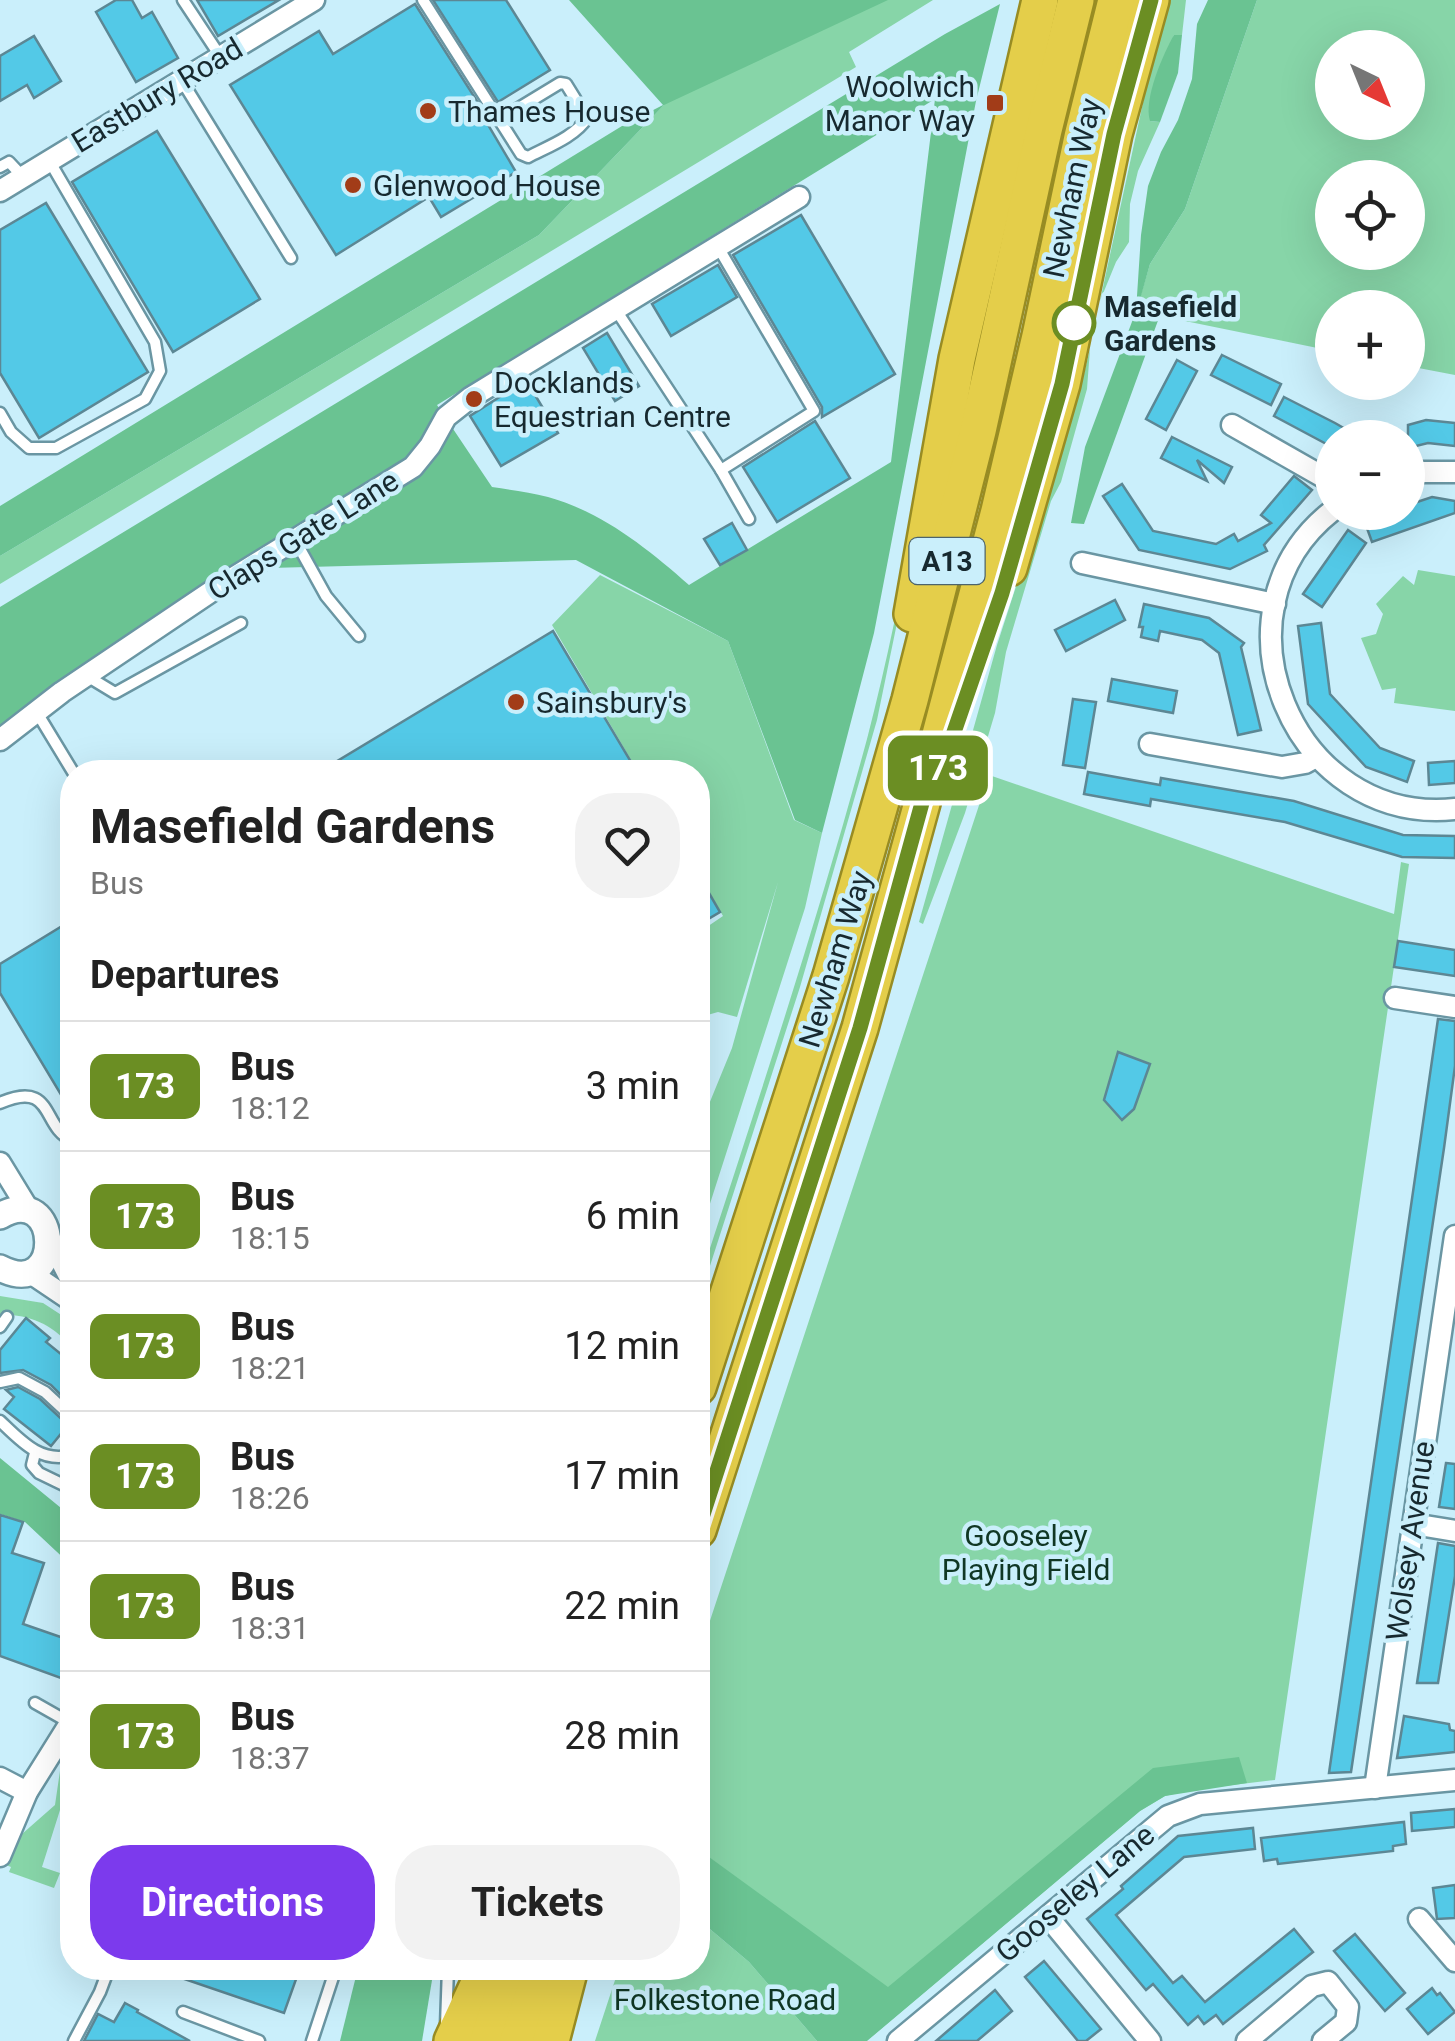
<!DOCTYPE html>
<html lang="en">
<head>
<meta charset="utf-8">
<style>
	:root { --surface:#fff; --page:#f2f2f2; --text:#222; --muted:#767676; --line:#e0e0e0; --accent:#7c3aed }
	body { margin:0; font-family:Roboto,sans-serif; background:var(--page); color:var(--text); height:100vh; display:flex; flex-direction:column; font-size:38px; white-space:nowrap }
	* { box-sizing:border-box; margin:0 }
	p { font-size:32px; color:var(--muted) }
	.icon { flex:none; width:55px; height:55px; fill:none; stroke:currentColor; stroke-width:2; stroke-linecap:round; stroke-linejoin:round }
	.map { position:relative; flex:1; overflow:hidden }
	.drawer { position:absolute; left:60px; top:760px; width:650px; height:1220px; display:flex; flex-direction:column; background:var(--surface); border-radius:40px; box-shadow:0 10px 40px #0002 }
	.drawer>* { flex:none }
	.badge { padding:0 20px; border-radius:15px; font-size:35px; line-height:65px }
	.needle { width:65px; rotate:137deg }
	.buttons { position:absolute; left:1315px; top:30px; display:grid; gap:20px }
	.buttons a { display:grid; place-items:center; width:110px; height:110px; border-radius:50%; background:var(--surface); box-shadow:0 10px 40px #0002; font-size:50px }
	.map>.badge { position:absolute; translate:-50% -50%; box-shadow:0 0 0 5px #fff }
	h2 { padding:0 30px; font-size:38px; line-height:90px }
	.round { display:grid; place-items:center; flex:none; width:105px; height:105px; border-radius:40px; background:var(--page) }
	.overview { display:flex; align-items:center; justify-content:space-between; height:170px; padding:0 30px }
	h1 { font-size:48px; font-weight:700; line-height:75px }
	.button { display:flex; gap:20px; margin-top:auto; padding:20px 30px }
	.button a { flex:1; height:115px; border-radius:40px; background:var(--accent); color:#fff; font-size:40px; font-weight:700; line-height:115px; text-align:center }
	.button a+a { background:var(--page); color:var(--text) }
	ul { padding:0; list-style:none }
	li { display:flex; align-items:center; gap:30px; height:130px; padding:0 30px; border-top:2px solid var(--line) }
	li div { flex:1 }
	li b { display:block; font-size:38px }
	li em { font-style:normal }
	li .badge { min-width:110px; font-weight:700; text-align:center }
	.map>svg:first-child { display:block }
	.green { fill:#87d5a8; fill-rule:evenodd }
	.forest { fill:#6ac392; fill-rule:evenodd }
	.building { fill:#53c9e7; stroke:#5c8794; stroke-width:2.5 }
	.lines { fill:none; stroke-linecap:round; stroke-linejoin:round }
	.service-casing { stroke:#6a96a3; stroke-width:15 }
	.minor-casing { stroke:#6a96a3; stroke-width:25 }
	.tertiary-casing { stroke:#6a96a3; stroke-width:30 }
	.trunk-casing { stroke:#988c23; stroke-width:40 }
	.service { stroke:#fff; stroke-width:10 }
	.minor { stroke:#fff; stroke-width:20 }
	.tertiary { stroke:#fff; stroke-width:25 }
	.trunk { stroke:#e4ce4a; stroke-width:35 }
	.line-casing { stroke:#fff; stroke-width:22 }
	.line { stroke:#6b8e23; stroke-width:15 }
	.poi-dot { fill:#a23c18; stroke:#caeffb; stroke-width:4 }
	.stop-dot { fill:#fff; stroke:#6b8e23; stroke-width:5 }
	.labels { text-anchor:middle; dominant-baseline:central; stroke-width:9; stroke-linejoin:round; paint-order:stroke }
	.shield { fill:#caeffb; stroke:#4d646c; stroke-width:2.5 }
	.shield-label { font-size:28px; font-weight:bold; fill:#17292f }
	.poi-label { font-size:30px; fill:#17292f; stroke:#caeffb; text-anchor:start }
	.street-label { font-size:30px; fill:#17292f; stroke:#caeffb }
	.stop-label { font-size:30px; font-weight:bold; fill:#17292f; stroke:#caeffb; text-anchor:start }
	.park-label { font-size:30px; fill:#103724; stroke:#caeffb }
</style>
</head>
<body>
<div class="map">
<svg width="1455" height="2041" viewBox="0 0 1455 2041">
	<rect width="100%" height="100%" fill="#caeffb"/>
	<g class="green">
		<path d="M578 0H933L849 52 856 67 0 584V556L539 235 664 105Z"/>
		<path d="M1169 0H1186L1182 35H1174L1150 121 1160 122 1138 171 1130 204 1129 242 1116 262 1100 301 1149 75Z"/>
		<path d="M1257 0H1455V375L1408 366V308H1332V351L1136 311 1150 264 1185 209ZM1332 48H1408V122H1332ZM1332 178H1408V252H1332Z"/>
		<path d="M1090 349 1087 389 1061 482 1051 501 1006 652 995 713 965 813 923 924 919 922 997 645 1081 386Z"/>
		<path d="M929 468 877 720 800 987 698 1303V1285C757 1104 817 923 867 739 889 655 905 570 922 485Z"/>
		<path d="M1418 570 1455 576V711L1394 703 1396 688 1382 690 1361 638 1376 634 1383 614 1376 604 1403 576 1414 585Z"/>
		<path d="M600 575 728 641 794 820 822 833 805 908 698 1241V1131L732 1048 778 882 737 1017 718 1012 704 1016 698 1006V979L704 987 698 975V933L723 916 698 872V772H638L552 625Z"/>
		<path d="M989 775 1394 914 1401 862 1409 864 1275 1780 1191 1790 1165 1796 1140 1811 870 2038 698 1867V1657Z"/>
		<path d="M0 1296 43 1303 69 1320 72 1324V1346C48 1323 34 1316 0 1314Z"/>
		<path d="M72 1744V1772L42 1867 60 1873 54 1888 9 1872 11 1867 6 1865 22 1834 55 1805 61 1764Z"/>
		<path d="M698 1919 749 1962 817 2041H595L619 1968H698Z"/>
	</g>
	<g class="forest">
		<path d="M569 0H888L664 105 539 235 0 556V506L622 126 663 105Z"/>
		<path d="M1208 0H1257L1185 209 1150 264 1137 310 1160 315 1084 524 1071 523 1085 447 1136 311 1141 235 1148 186 1161 152 1178 120 1192 79 1197 24Z"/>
		<path d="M1000 4 976 101 874 633 822 833 795 820 728 641 576 560 269 568 26 706 0 731V607L945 34ZM935 99 891 462 689 585C647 548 602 512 548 497 530 492 511 490 492 487L437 405Z"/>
		<path d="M1174 35H1182L1178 73 1160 122 1150 121C1143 100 1163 54 1174 35Z"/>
		<path d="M0 1458 72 1517V1566L25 1522 0 1514Z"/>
		<path d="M1239 1757 1247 1783 1165 1796 1140 1811 867 2041H817L749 1962 698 1919V1849L888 1987 1153 1768Z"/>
		<path d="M358 1968H434L422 2041H340Z"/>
	</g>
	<g class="building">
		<path d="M116 0H132L142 18 152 12 178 58 136 82 96 12Z"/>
		<path d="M197 0H279L218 36Z"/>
		<path d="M433 0H506L550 70 498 102Z"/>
		<path d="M415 4 484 112 481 113 516 172 441 217 429 197 336 255 230 85 319 31 333 54Z"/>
		<path d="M34 36 61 81 34 98 27 85 0 101V56Z"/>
		<path d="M157 131 260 299 173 352 72 182Z"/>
		<path d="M46 203 148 372 39 438 0 373V230Z"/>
		<path d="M801 215 895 374 822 417V407L733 255Z"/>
		<path d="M718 265 737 297 671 336 652 304Z"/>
		<path d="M607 333 639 386 615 401 583 348Z"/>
		<path d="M1222 355 1281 384 1271 405 1211 375Z"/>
		<path d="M1177 360 1197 371 1166 430 1146 419Z"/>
		<path d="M526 380 558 433 501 466 470 416Z"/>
		<path d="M1284 397 1335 423 1361 438H1332V447L1274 416Z"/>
		<path d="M1426 420 1455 423V446L1428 443 1408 448V425Z"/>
		<path d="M815 421 850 478 777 522 743 467Z"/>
		<path d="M1172 437 1232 467 1224 483 1197 460 1207 481 1161 458Z"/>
		<path d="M1294 476 1312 490 1264 545 1267 551 1230 569 1139 550 1103 496 1122 484 1153 531 1216 544 1234 534 1238 541 1271 523 1261 515Z"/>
		<path d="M1432 497 1455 501V513L1372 542 1364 520 1386 512H1408V505Z"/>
		<path d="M732 523 747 550 720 565 704 539Z"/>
		<path d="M1348 530 1366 543 1322 607 1303 594Z"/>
		<path d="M1115 600 1125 620 1066 651 1055 630Z"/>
		<path d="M1144 604 1209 618 1244 643 1241 647 1261 730 1238 735 1219 653 1202 640 1160 631 1158 641 1141 637 1143 627H1139Z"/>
		<path d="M1321 623 1330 694 1380 748 1414 761 1407 782 1366 767 1308 704 1298 626Z"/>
		<path d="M553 631 637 772H319Z"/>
		<path d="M1112 679 1177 691 1173 713 1108 701Z"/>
		<path d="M1073 699 1096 702 1085 768 1063 765Z"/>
		<path d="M1455 761V783L1429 785 1428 763Z"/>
		<path d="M1088 772 1160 785 1161 778 1294 801 1403 835 1455 836V858L1402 857 1285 822 1151 799 1150 806 1084 794Z"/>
		<path d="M698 874 720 912 698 925Z"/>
		<path d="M72 920V1113L0 993V964Z"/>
		<path d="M1398 941 1455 950V976L1394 967Z"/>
		<path d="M1438 1019 1455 1021V1066L1444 1148 1351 1772 1329 1773Z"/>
		<path d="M1118 1052 1150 1064 1134 1109 1122 1120 1104 1100Z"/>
		<path d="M26 1318 50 1338 46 1342 72 1363V1406L51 1385 23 1370 0 1373V1350Z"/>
		<path d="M18 1387 40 1399 68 1425 51 1446 4 1409 14 1397 6 1390Z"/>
		<path d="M1446 1463 1455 1464V1509L1439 1507Z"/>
		<path d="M0 1515 23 1522 12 1553 44 1563 23 1624 72 1641V1682L0 1656Z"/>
		<path d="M1438 1543 1455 1546V1576L1438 1683H1417Z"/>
		<path d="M1404 1716 1449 1724 1450 1730 1455 1731V1752L1397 1758Z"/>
		<path d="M1455 1809V1827L1412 1831 1411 1813Z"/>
		<path d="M1404 1822 1406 1844 1393 1846V1851L1278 1864 1277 1859 1264 1861 1261 1838Z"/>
		<path d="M1253 1828 1255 1849 1184 1857 1116 1915 1173 1983 1182 1976 1205 2002 1294 1929 1313 1952 1223 2024 1216 2015 1204 2024 1198 2016 1188 2025 1153 1984 1146 1990 1087 1919 1123 1889 1121 1886 1178 1836Z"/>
		<path d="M1455 1885V1918L1437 1919 1433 1888Z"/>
		<path d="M1355 1934 1405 1993 1385 2011 1334 1951Z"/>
		<path d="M1044 1961 1101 2029 1086 2041H1078L1025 1977Z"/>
		<path d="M159 1968H300L284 2013 158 1970Z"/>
		<path d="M1432 1988 1437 1995 1440 1993 1455 2012 1428 2034 1407 2009Z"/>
		<path d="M995 1990 1012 2011 997 2024 977 2041H936Z"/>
		<path d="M125 2003 138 2010 137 2012 190 2041H84L98 2014 114 2022Z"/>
	</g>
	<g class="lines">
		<g class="service-casing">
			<g id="service">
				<path d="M183 0 220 56"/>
				<path d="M423 0 521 154 528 157C547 147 575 137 587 118L566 84 560 83 499 120"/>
				<path d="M182 81 291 258"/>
				<path d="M0 167 9 162 23 177"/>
				<path d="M718 247 814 411 721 470"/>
				<path d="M616 310 721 470 749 519"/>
				<path d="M0 413 11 432 29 448H56L145 399 160 371 155 342 50 162"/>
				<path d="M295 540 326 596 359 636"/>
				<path d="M87 676 115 693 241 623"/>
				<path d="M36 711 73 772"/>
				<path d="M0 1103C55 1079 41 1128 72 1140"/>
				<path d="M0 1327 7 1317"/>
				<path d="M0 1382 19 1378 45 1392 72 1417"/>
				<path d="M0 1421C21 1441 41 1464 72 1455"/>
				<path d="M35 1453 32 1465 39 1473 72 1489"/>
				<path d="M35 1703 72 1724"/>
				<path d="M183 2012 259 2041"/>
				<path d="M446 2025 448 1968"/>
				<path d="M74 2041 100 1992 109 1968"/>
				<path d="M312 2041 336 1968"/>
			</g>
		</g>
		<g class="minor-casing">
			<g id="minor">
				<path d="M0 191 314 0"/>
				<path d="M1232 425 1332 482"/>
				<path d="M1408 475 1422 472H1455"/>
				<path d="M1332 511C1204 612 1293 826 1455 809"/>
				<path d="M1082 563 1275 604"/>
				<path d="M0 740 62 692 212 591 413 467 430 446 446 417 470 398 799 197"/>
				<path d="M1150 744 1282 767 1305 763 1316 757"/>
				<path d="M1395 998 1455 1007"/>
				<path d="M0 1163 30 1212"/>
				<path d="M49 1237 72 1282"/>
				<path d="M29 1272 72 1301"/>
				<path d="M1413 1524 1455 1531"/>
				<path d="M0 1778 27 1792"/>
				<path d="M1375 1788 1455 1236"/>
				<path d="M0 1856 27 1792 72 1720"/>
				<path d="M1049 1918 1150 2041"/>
				<path d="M1419 1919 1455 1961"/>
				<path d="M898 2041 1168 1816 1200 1804 1455 1780"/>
				<path d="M1247 2041 1312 1986 1328 1982 1348 2007 1346 2022 1323 2041"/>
			</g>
		</g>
		<g class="tertiary-casing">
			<path id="tertiary" d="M0 1216C61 1180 66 1302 0 1268"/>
		</g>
		<g class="trunk-casing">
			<g id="trunk">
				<path d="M1009 568 1062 384 1114 134 1151 0"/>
				<path d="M912 614 957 359 1040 0"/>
				<path d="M698 1387 831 976 910 700 978 431 1044 130 1076 0"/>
				<path d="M698 1530 860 1028 922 803 999 511 1040 336 1082 137 1116 0"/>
				<path d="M452 2041 486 1968"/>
				<path d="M488 2041 511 1968"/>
				<path d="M518 2041 542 1968"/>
				<path d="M551 2041 570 1968"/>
			</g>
		</g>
		<use href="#service" class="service"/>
		<use href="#minor" class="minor"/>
		<use href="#tertiary" class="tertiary"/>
		<use href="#trunk" class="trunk"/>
	</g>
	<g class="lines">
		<g class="line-casing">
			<path id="line" d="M698 1530 860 1028 922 803 953 735 1002 593 1062 384 1114 134 1151 0"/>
		</g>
		<use href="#line" class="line"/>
	</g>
	<g class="poi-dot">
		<rect x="985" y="93" width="20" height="20" rx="5"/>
		<circle cx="428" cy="111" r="10"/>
		<circle cx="353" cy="185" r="10"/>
		<circle cx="474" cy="399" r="10"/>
		<circle cx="516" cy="702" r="10"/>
	</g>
	<circle class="stop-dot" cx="1074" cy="323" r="20"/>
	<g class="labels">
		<rect class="shield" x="909.5" y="538" width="75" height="46" rx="8"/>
		<g class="shield-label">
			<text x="947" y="561">A13</text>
		</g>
		<g class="poi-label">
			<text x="975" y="86" text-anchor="end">Woolwich<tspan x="975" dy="34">Manor Way</tspan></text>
			<text x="448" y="111">Thames House</text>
			<text x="373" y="185">Glenwood House</text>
			<text x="494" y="382">Docklands<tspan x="494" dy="34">Equestrian Centre</tspan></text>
			<text x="536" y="702">Sainsbury's</text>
		</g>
		<g class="street-label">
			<text transform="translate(157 95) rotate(-31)">Eastbury Road</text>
			<text transform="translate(1072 188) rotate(-78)">Newham Way</text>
			<text transform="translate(303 535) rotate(-32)">Claps Gate Lane</text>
			<text transform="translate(835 959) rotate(-73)">Newham Way</text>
			<text transform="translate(1410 1541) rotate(-82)">Wolsey Avenue</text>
			<text transform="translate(1075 1893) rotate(-40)">Gooseley Lane</text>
		</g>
		<g class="stop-label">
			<text x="1104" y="306">Masefield<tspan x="1104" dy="34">Gardens</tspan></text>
		</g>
		<g class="park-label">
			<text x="1026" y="1535">Gooseley<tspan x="1026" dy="34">Playing Field</tspan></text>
			<text x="725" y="1999">Folkestone Road</text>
		</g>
	</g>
</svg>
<div class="buttons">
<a><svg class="needle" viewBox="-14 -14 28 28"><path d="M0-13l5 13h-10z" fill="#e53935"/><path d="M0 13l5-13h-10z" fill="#767676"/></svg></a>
<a><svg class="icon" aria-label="locate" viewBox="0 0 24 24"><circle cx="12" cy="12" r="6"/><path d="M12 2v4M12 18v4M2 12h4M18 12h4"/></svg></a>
<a>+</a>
<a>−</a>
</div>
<b class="badge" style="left:938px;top:768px;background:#6b8e23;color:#fff">173</b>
<section class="drawer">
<div class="overview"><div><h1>Masefield Gardens</h1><p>Bus</p></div><a class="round"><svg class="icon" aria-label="heart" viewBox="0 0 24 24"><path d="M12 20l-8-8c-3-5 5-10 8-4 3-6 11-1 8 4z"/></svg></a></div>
<h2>Departures</h2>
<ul>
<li><span class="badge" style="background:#6b8e23;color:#fff">173</span><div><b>Bus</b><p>18:12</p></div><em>3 min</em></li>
<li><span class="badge" style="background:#6b8e23;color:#fff">173</span><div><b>Bus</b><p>18:15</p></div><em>6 min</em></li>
<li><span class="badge" style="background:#6b8e23;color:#fff">173</span><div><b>Bus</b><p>18:21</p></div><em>12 min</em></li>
<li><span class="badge" style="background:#6b8e23;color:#fff">173</span><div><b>Bus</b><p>18:26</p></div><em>17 min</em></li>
<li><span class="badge" style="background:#6b8e23;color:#fff">173</span><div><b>Bus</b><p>18:31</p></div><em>22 min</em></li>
<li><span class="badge" style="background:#6b8e23;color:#fff">173</span><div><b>Bus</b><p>18:37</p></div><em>28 min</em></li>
</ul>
<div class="button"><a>Directions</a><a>Tickets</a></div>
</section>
</div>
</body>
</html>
